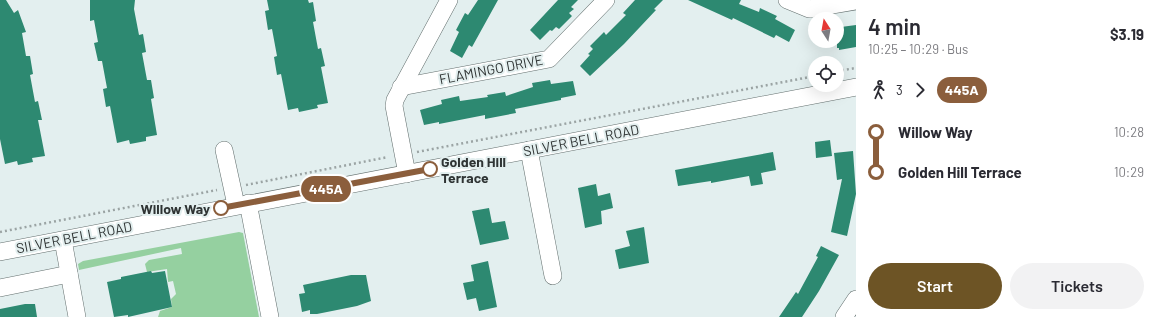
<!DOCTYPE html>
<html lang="en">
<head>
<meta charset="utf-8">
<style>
	:root { --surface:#fff; --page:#f2f2f3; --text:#2b2b33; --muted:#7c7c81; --accent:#6d5425 }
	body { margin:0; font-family:Barlow,sans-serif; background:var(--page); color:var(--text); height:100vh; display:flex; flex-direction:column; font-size:15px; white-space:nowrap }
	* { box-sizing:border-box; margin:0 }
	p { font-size:13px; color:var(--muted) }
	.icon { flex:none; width:22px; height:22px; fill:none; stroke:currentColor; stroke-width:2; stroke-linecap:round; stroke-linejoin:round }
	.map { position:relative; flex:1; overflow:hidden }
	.panel { display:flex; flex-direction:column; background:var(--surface); width:300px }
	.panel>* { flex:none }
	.badge { padding:0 8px; border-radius:13px; font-size:14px; line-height:26px }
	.needle { width:26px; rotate:349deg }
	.buttons { position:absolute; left:808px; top:12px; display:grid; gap:8px }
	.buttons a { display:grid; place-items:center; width:36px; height:36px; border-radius:50%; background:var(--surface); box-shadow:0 4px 16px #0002; font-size:20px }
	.map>.badge { position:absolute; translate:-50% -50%; box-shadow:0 0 0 2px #fff }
	.legs { display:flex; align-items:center; gap:6px; height:44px; padding:0 12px; font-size:13px }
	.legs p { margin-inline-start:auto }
	.overview { display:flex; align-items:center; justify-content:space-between; height:68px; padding:0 12px }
	h1 { font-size:22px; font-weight:600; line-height:30px }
	.action { display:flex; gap:8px; margin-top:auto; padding:8px 12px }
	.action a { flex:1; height:46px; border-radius:24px; background:var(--accent); color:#fff; font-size:16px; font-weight:600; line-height:46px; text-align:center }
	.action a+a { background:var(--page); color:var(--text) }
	ul { padding:0 12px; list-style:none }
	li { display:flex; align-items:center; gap:14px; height:40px; font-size:15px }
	li i { display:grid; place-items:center; width:6px; height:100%; margin:0 5px; background:currentColor }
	li i::after { content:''; width:10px; height:10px; margin:-5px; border:3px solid; border-radius:50%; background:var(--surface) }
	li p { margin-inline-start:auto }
	li:first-child i { background:linear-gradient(#0000 50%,currentColor 0) }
	li:last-child i { background:linear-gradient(currentColor 50%,#0000 0) }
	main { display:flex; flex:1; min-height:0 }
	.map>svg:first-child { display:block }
	.green { fill:#95d0a0 }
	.building { fill:#2d8971 }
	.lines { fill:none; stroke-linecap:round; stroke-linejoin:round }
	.minor-casing { stroke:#636f6e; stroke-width:18 }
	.path { stroke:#9ba4a4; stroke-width:2.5; stroke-dasharray:2 3; stroke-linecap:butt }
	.minor { stroke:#fff; stroke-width:17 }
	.line-1-casing { stroke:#fff; stroke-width:9 }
	.line-1 { stroke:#8b5e3c; stroke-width:6 }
	.stop-1-dot { fill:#fff; stroke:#8b5e3c; stroke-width:2 }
	.labels { text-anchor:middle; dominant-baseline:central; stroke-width:4; stroke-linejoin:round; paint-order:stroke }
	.street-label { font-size:14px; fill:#2f3434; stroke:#e3efef }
	.stop-label { font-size:14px; font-weight:bold; fill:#2f3434; stroke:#e3efef; text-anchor:start }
</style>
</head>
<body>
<main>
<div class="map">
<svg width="856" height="317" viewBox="0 0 856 317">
	<rect width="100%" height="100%" fill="#e3efef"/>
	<path class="green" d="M239 232 243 233 259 317H158L160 311 172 307 171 299 176 294 173 281 168 282 167 269 147 272 145 264 149 260 182 254 181 248 79 270 78 264 83 261Z"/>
	<g class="building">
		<path d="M0 0H6L14 13 18 10 26 32 22 33 26 56H30L33 74 30 75 35 102 38 101 42 120H38L45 156 32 158 33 162 18 165 17 161 5 164 0 139Z"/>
		<path d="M90 0H135L134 9 139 35 143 34 146 52 142 53 147 80H151L154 98 151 99 157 135 146 137V141L130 144 129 140 117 143 110 106 106 107 103 89 107 88 102 61H98L94 43 98 42 94 20 90 21Z"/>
		<path d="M267 0H308L309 3 313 2 316 21 313 22 318 49 321 48 325 66 321 67 328 103 317 105 318 108 299 112 298 108 288 110 281 74 277 75 274 57 277 56 272 29 268 30 265 11 269 10Z"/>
		<path d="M478 0H498L472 47 469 45 462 58 450 51 459 32 456 30 465 13 468 15Z"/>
		<path d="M558 0H578L571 7 574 9 569 13 572 16 559 29 556 27 552 31 550 30 540 40 530 30Z"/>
		<path d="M635 0H663L654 9 656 10 624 44 590 76 580 66 590 55 588 54 593 49 590 46 604 32 606 35 626 15 623 13Z"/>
		<path d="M688 0H741L739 4 759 12 760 8 777 16 775 19 795 30 789 42 776 35 774 38 733 18 732 20Z"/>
		<path d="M856 25V47L839 50V48H837V32L842 31 841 27Z"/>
		<path d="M550 80 551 84 573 81 576 95 561 98V100L515 109 516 113 485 119V115L439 124V122L424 125 420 110 442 104 441 100 459 96 460 101 488 97 487 95 505 92 506 96 533 87 532 83Z"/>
		<path d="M830 140 832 156 816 158 815 142Z"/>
		<path d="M853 151 856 194 847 236 831 232 842 179 837 180 834 153Z"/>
		<path d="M773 152 776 170 761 173 763 184 751 186 749 176 711 183V181L678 186 675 170Z"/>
		<path d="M596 184 598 196 610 193 613 208 601 211 602 224 585 228 578 188Z"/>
		<path d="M489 208 492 223 505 221 509 239 480 245 472 211Z"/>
		<path d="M644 227 649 263 619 269 615 250 630 246 626 231Z"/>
		<path d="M821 246 839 255 819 291 802 317H779L796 292 798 294 818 257 816 256Z"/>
		<path d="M488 261 497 307 479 311 476 298 467 300 463 283 474 281 471 265Z"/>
		<path d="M151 271 152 273 165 271 172 307 128 317V315L114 317 107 282 121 279V277Z"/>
		<path d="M351 275H366L371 301 357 306 317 314H310V310L302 312 299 294 305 293 303 285Z"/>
		<path d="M25 304H35L37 317H0V309Z"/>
	</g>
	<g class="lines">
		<g class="minor-casing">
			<g id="minor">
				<path d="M787 0 809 9 856 1"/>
				<path d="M401 87 549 59 606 0"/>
				<path d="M224 150 236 205"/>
				<path d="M529 150 553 276"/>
				<path d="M407 174 394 106 395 100 449 0"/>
				<path d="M248 203 270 317"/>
				<path d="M63 240 77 317"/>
				<path d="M0 252 856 87"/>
				<path d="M0 288 69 274"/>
				<path d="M844 317 856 299"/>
			</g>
		</g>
		<g class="path">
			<path d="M837 71 856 68"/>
			<path d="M417 152 815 76"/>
			<path d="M246 185 388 157"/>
			<path d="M0 232 217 190"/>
		</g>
		<use href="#minor" class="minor"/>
	</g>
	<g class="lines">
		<g class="line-1-casing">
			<path id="line-1" d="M221 208 430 169"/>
		</g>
		<use href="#line-1" class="line-1"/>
	</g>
	<g class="stop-1-dot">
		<circle cx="430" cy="169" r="7"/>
		<circle cx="221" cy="208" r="7"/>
	</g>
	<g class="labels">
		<g class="street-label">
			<text transform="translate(491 69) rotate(-11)">FLAMINGO DRIVE</text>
			<text transform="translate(581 140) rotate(-11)">SILVER BELL ROAD</text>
			<text transform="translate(74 237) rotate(-11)">SILVER BELL ROAD</text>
		</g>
		<g class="stop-label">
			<text x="441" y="161">Golden Hill<tspan x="441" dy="16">Terrace</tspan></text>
			<text x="210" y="208" text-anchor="end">Willow Way</text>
		</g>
	</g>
</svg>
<div class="buttons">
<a><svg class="needle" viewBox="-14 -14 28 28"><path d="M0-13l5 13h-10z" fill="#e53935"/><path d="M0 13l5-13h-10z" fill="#7c7c81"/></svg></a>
<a><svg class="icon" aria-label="locate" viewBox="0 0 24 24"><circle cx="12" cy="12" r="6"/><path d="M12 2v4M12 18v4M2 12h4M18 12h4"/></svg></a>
</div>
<b class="badge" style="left:326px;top:189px;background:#8b5e3c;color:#fff">445A</b>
</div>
<section class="panel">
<div class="overview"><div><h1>4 min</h1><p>10:25 – 10:29 · Bus</p></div><b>$3.19</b></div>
<div class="legs"><svg class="icon" aria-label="walk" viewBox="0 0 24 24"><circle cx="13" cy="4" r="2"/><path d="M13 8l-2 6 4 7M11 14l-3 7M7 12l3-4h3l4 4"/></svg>3<svg class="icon" aria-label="forward" viewBox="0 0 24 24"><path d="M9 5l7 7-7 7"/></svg><b class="badge" style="background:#8b5e3c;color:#fff">445A</b></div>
<ul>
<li><i style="color:#8b5e3c"></i><b>Willow Way</b><p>10:28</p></li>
<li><i style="color:#8b5e3c"></i><b>Golden Hill Terrace</b><p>10:29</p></li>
</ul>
<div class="action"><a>Start</a><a>Tickets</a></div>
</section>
</main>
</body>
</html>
